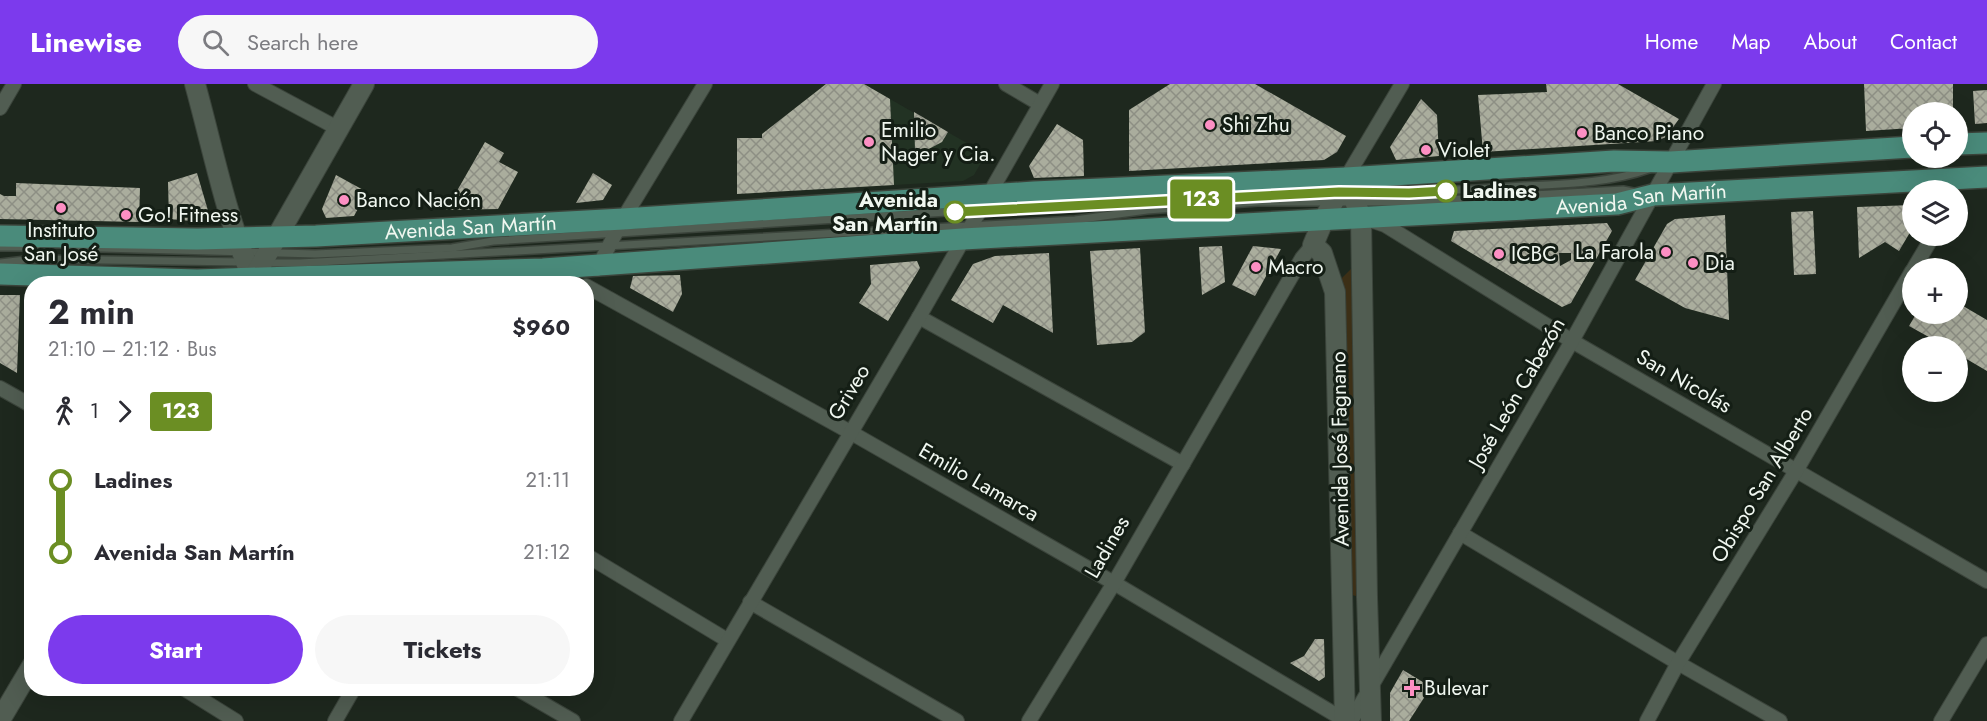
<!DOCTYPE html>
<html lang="en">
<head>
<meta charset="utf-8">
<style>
	:root { --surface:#fff; --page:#f7f7f7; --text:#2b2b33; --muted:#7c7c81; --accent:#7c3aed }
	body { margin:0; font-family:Jost,sans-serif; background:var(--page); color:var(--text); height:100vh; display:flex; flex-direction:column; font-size:22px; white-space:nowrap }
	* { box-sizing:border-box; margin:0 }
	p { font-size:20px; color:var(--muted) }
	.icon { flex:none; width:33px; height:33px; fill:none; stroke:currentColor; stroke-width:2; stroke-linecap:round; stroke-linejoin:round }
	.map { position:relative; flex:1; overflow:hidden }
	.panel { position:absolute; left:24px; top:192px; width:570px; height:420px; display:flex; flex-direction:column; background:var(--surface); border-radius:24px; box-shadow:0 6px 24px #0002 }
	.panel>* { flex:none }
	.badge { padding:0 12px; border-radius:4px; font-size:21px; line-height:39px }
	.controls { position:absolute; left:1902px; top:18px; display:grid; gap:12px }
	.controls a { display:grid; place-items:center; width:66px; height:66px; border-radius:50%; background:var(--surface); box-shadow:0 6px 24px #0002; font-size:30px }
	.map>.badge { position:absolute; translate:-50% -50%; box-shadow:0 0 0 3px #fff }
	.legs { display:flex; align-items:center; gap:9px; height:66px; padding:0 24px; font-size:20px }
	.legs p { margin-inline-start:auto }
	.overview { display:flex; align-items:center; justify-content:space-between; height:102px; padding:0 24px }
	h1 { font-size:33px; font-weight:700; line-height:45px }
	.cta { display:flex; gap:12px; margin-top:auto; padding:12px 24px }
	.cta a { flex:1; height:69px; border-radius:36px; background:var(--accent); color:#fff; font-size:24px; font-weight:700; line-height:69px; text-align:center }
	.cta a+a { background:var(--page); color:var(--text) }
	ul { padding:0 24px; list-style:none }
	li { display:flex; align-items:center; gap:21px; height:72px; font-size:22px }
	li i { display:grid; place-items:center; width:9px; height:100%; margin:0 8px; background:currentColor }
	li i::after { content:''; width:15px; height:15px; margin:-8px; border:4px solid; border-radius:50%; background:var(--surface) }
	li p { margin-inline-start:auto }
	li:first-child i { background:linear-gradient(#0000 50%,currentColor 0) }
	li:last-child i { background:linear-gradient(currentColor 50%,#0000 0) }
	header { display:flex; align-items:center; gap:36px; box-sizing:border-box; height:84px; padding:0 30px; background:var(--accent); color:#fff }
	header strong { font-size:28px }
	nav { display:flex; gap:33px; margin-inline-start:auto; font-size:21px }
	.search { width:420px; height:54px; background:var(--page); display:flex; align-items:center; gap:15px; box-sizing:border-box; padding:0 21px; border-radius:33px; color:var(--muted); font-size:22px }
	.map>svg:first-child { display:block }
	.built { fill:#223223 }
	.green { fill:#3c2f16 }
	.building { fill:url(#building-cross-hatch); fill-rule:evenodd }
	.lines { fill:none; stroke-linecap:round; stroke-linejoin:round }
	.lane-casing { stroke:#3b443b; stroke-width:10 }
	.street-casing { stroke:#3b443b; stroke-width:16 }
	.secondary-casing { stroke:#3b443b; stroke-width:22 }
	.primary-casing { stroke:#3b443b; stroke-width:24 }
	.lane { stroke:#515d52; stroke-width:7 }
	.street { stroke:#515d52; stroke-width:14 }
	.secondary { stroke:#515d52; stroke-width:20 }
	.primary { stroke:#4a8b7b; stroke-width:21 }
	.line-1-casing { stroke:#fff; stroke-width:14 }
	.line-1 { stroke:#6b8e23; stroke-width:9 }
	.poi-dot { fill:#fc8fc3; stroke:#141e15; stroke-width:2 }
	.stop-1-dot { fill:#fff; stroke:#6b8e23; stroke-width:3 }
	.labels { text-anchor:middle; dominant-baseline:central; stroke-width:6; stroke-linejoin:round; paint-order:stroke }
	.poi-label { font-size:21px; fill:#f0f7f0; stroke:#141e15; text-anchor:start }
	.stop-label { font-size:21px; font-weight:bold; fill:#f0f7f0; stroke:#141e15; text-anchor:start }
	.street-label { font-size:21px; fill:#f0f7f0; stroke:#141e15 }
</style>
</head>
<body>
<header>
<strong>Linewise</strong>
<div class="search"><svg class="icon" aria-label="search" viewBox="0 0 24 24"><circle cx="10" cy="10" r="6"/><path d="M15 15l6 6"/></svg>Search here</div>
<nav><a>Home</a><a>Map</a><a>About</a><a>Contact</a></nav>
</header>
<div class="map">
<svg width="1987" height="637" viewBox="0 0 1987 637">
	<defs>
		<pattern id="building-cross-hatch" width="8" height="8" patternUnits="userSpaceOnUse" patternTransform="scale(1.5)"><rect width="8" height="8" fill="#aaad9d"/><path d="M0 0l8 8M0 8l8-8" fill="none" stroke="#8d8f84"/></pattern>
	</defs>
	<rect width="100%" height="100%" fill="#1e281e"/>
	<path class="built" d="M890 15 986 70 974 91 963 97 894 101Z"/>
	<path class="green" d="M1352 184 1360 513 1352 511 1341 195Z"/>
	<g class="building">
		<path d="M826 0H864L890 15 894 101 737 110V54H762V50Z"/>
		<path d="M1170 0H1255L1346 52 1337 68 1324 76 1129 87V26Z"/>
		<path d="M1546 0H1618L1679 35 1666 53 1657 57 1483 68 1478 11 1547 8Z"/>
		<path d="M1864 0H1953V28H1912V44L1866 47Z"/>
		<path d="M1987 6V39L1975 40 1973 7Z"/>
		<path d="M1421 15 1437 31 1439 72 1396 76 1390 63Z"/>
		<path d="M914 28 948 48 942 58 925 67H915Z"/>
		<path d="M1057 40 1083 56 1084 92 1034 94 1029 82Z"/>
		<path d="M485 58 504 69 499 78 518 88 498 125 446 126Z"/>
		<path d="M197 89 209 130 202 138 169 135 168 98Z"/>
		<path d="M593 89 612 101 603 116 576 119Z"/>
		<path d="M336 91 367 108 354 132 326 134 322 125Z"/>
		<path d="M16 99 140 104 139 138 0 135V110L4 112H16Z"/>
		<path d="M1912 121V145L1899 167 1885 158 1859 174 1857 123Z"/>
		<path d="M1813 127 1816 190 1794 191 1791 128Z"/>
		<path d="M1725 131 1729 236 1685 224 1635 196 1667 140 1675 135Z"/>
		<path d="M1607 139 1612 147 1571 219 1562 223 1451 157 1454 147ZM1559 169H1571V176L1560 182Z"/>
		<path d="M1222 162 1225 198 1202 211 1199 163Z"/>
		<path d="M1253 162 1281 165 1255 212 1232 201Z"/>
		<path d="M1140 164 1145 248 1132 258 1097 261 1090 167Z"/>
		<path d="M1049 169 1053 249 1003 221 993 239 951 216 973 180 995 172Z"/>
		<path d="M917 177 920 184 888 237 859 219 871 200 870 181Z"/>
		<path d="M680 191 682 210 673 228 630 204 633 192Z"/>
		<path d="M0 211H20L17 289 0 279Z"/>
		<path d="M1958 219 1987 236V287L1958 270V262H1945L1909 242 1916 230H1958Z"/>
		<path d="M1315 555H1324L1325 593 1319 597 1290 579 1304 572Z"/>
		<path d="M1403 586 1431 603 1409 637H1390V609Z"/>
	</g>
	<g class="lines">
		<g class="lane-casing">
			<g id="lane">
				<path d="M1353 108C1410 109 1466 106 1523 102 1564 100 1610 99 1649 85"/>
				<path d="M0 163H36"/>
				<path d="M66 163 315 170 452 164 493 157 1024 123 1336 108"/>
				<path d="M0 179 34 175 244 178"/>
				<path d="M264 179H300L1075 136 1147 126 1258 118H1410L1623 106 1633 108"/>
			</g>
		</g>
		<g class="street-casing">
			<g id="street">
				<path d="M255 0 339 45"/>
				<path d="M1006 0 1040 20"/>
				<path d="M0 24 14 0"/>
				<path d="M1346 94 1402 0"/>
				<path d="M1373 137 1385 141 1572 257 1987 497"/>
				<path d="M1914 184 1933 152"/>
				<path d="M597 185 623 135 705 0"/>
				<path d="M586 202 850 348 1114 499 1346 637"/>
				<path d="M919 233 1183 380"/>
				<path d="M0 304 32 322"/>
				<path d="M1460 449 1678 579 1780 637"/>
				<path d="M586 471 727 556"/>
				<path d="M750 518 957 637"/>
				<path d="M183 604 236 637"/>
				<path d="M516 604 573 637"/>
				<path d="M335 637 354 604"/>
				<path d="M681 637 919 233 1052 0"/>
				<path d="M1029 637 1114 499 1302 174 1313 161"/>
				<path d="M1351 637 1572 257 1714 0"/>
				<path d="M1647 637 1678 579 1796 387 1912 187"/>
				<path d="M1941 637 1987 560"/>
			</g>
		</g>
		<g class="secondary-casing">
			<g id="secondary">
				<path d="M195 0C213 65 226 134 253 195"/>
				<path d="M1346 94 1361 133 1367 513 1371 637"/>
				<path d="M250 200 364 0"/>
				<path d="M0 636 32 582"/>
				<path d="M1345 637 1335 208 1322 169 1313 161 1324 135 1346 94"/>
			</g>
		</g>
		<g class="primary-casing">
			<g id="primary">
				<path d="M1958 60 1987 59"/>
				<path id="s1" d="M0 152 197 155 316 152 623 135 1034 108 1346 94 1614 77 1671 78 1912 63"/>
				<path id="s2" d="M0 190 197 196 543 185 963 155 1617 120 1653 111 1987 93"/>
			</g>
		</g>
		<use href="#lane" class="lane"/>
		<use href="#street" class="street"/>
		<use href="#secondary" class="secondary"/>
		<use href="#primary" class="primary"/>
	</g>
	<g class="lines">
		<g class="line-1-casing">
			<path id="line-1" d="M955 128 1339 108 1409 109 1446 107"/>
		</g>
		<use href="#line-1" class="line-1"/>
	</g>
	<g class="poi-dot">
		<circle cx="1210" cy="41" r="6"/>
		<circle cx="1582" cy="49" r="6"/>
		<circle cx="869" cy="58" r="6"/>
		<circle cx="1426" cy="66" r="6"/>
		<circle cx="344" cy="116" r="6"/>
		<circle cx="61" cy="124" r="6"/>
		<circle cx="126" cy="131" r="6"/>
		<circle cx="1666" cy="168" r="6"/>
		<circle cx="1499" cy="170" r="6"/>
		<circle cx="1693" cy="179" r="6"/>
		<circle cx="1256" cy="183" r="6"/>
		<path d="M1409 595h6v6h6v6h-6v6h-6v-6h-6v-6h6z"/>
	</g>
	<g class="stop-1-dot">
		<circle cx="1446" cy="107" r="10"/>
		<circle cx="955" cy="128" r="10"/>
	</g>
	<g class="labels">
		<g class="poi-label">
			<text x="1222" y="41">Shi Zhu</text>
			<text x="881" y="46">Emilio<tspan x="881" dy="24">Nager y Cia.</tspan></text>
			<text x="1594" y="49">Banco Piano</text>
			<text x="1438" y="66">Violet</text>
			<text x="356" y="116">Banco Nación</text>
			<text x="138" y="131">Go! Fitness</text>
			<text x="61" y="146" text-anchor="middle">Instituto<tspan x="61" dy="24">San José</tspan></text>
			<text x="1654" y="168" text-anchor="end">La Farola</text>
			<text x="1511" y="170">ICBC</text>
			<text x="1705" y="179">Dia</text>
			<text x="1268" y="183">Macro</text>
			<text x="1424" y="604">Bulevar</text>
		</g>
		<g class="stop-label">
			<text x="1462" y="107">Ladines</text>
			<text x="938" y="116" text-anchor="end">Avenida<tspan x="938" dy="24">San Martín</tspan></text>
		</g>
		<g class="street-label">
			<text stroke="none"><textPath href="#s2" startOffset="1644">Avenida San Martín</textPath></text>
			<text stroke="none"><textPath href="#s1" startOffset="471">Avenida San Martín</textPath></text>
			<text transform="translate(1684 297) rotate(30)">San Nicolás</text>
			<text transform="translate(849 308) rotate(-59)">Griveo</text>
			<text transform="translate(1517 309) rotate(-60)">José León Cabezón</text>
			<text transform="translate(1340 365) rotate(-91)">Avenida José Fagnano</text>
			<text transform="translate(979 398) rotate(30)">Emilio Lamarca</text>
			<text transform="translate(1762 401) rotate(-59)">Obispo San Alberto</text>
			<text transform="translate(1107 463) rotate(-60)">Ladines</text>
		</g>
	</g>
</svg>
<div class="controls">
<a><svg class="icon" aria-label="locate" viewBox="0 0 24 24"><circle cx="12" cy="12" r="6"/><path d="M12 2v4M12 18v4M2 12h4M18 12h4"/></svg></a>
<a><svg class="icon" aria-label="layers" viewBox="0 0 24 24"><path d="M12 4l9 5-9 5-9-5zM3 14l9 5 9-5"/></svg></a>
<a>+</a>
<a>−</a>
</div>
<b class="badge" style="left:1201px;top:115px;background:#6b8e23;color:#fff">123</b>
<section class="panel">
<div class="overview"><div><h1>2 min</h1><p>21:10 – 21:12 · Bus</p></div><b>$960</b></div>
<div class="legs"><svg class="icon" aria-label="walk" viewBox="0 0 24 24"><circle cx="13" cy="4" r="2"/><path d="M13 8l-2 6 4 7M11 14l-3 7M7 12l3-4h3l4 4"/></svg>1<svg class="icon" aria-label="forward" viewBox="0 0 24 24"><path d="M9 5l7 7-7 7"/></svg><b class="badge" style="background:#6b8e23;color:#fff">123</b></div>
<ul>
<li><i style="color:#6b8e23"></i><b>Ladines</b><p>21:11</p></li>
<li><i style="color:#6b8e23"></i><b>Avenida San Martín</b><p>21:12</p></li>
</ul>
<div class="cta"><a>Start</a><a>Tickets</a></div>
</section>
</div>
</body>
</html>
